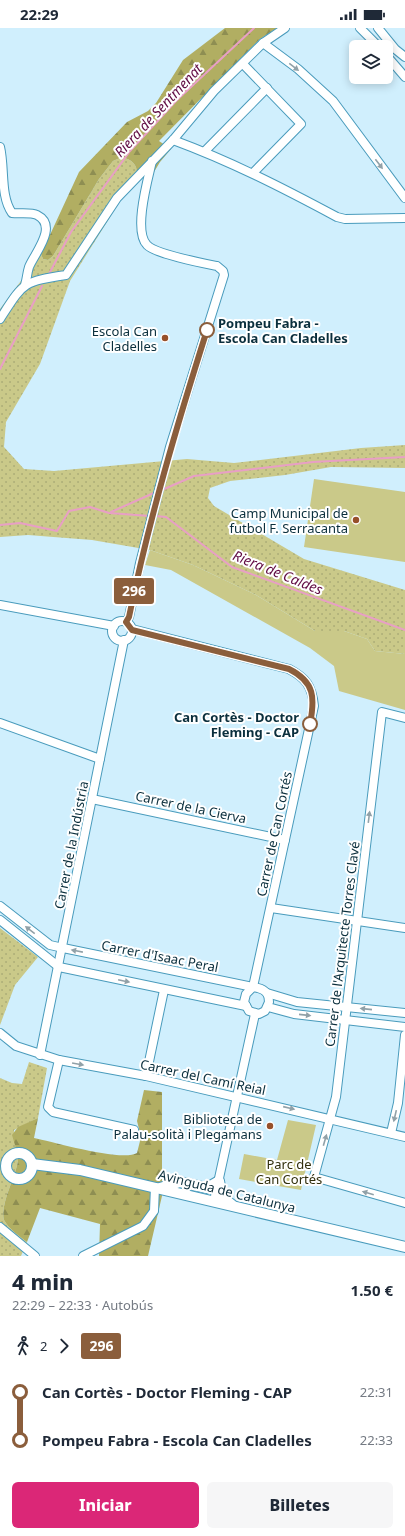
<!DOCTYPE html>
<html lang="es">
<head>
<meta charset="utf-8">
<style>
	:root { --surface:#fff; --page:#f6f6f7; --text:#1f2937; --muted:#747a83; --accent:#db2777 }
	body { margin:0; font-family:"Noto Sans",sans-serif; background:var(--page); color:var(--text); height:100vh; display:flex; flex-direction:column; font-size:15px; white-space:nowrap }
	* { box-sizing:border-box; margin:0 }
	p { font-size:13px; color:var(--muted) }
	.icon { flex:none; width:22px; height:22px; fill:none; stroke:currentColor; stroke-width:2; stroke-linecap:round; stroke-linejoin:round }
	.map { position:relative; height:1228px; overflow:hidden }
	.details { display:flex; flex-direction:column; background:var(--surface); flex:1 }
	.details>* { flex:none }
	.badge { padding:0 8px; border-radius:3px; font-size:14px; line-height:26px }
	.fabs { position:absolute; left:349px; top:12px; display:grid; gap:8px }
	.fabs a { display:grid; place-items:center; width:44px; height:44px; border-radius:6px; background:var(--surface); box-shadow:0 2px 10px #0003; font-size:20px }
	.map>.badge { position:absolute; translate:-50% -50%; box-shadow:0 0 0 2px #fff }
	.legs { display:flex; align-items:center; gap:6px; height:44px; padding:0 12px; font-size:13px }
	.legs p { margin-inline-start:auto }
	.headline { display:flex; align-items:center; justify-content:space-between; height:68px; padding:0 12px }
	h1 { font-size:22px; font-weight:800; line-height:30px }
	.primary-button { display:flex; gap:8px; margin-top:auto; padding:8px 12px }
	.primary-button a { flex:1; height:46px; border-radius:6px; background:var(--accent); color:#fff; font-size:16px; font-weight:800; line-height:46px; text-align:center }
	.primary-button a+a { background:var(--page); color:var(--text) }
	ul { padding:0 12px; list-style:none }
	li { display:flex; align-items:center; gap:14px; height:48px; font-size:15px }
	li i { display:grid; place-items:center; width:6px; height:100%; margin:0 5px; background:currentColor }
	li i::after { content:''; width:10px; height:10px; margin:-5px; border:3px solid; border-radius:50%; background:var(--surface) }
	li p { margin-inline-start:auto }
	li:first-child i { background:linear-gradient(#0000 50%,currentColor 0) }
	li:last-child i { background:linear-gradient(currentColor 50%,#0000 0) }
	.status { display:flex; justify-content:space-between; align-items:center; height:28px; padding:0 20px; background:var(--surface); direction:ltr }
	.status svg { height:11px; fill:currentColor }
	.map>svg:first-child { display:block }
	.grass { fill:url(#grass-dots) }
	.forest { fill:url(#forest-firs) }
	.park { fill:#cac989 }
	.lines { fill:none; stroke-linecap:round; stroke-linejoin:round }
	.stream { stroke:#e89fc5; stroke-width:2 }
	.minor-casing { stroke:#499bbc; stroke-width:10 }
	.tertiary-casing { stroke:#499bbc; stroke-width:12 }
	.minor { stroke:#fff; stroke-width:8 }
	.tertiary { stroke:#fff; stroke-width:10 }
	.oneway { fill:#91a1a8 }
	.line-1-casing { stroke:#fff; stroke-width:9 }
	.line-1 { stroke:#8b5e3c; stroke-width:6 }
	.stop-1-dot { fill:#fff; stroke:#8b5e3c; stroke-width:2 }
	.poi-dot { fill:#97502a; stroke:#fff; stroke-width:1.5 }
	.labels { text-anchor:middle; dominant-baseline:central; stroke-width:4; stroke-linejoin:round; paint-order:stroke }
	.stop-label { font-size:13px; font-weight:bold; fill:#0b2f3d; stroke:#fff; text-anchor:start }
	.poi-label { font-size:13px; fill:#0b2f3d; stroke:#fff; text-anchor:end }
	.street-label { font-size:13px; fill:#0b2f3d; stroke:#fff }
	.park-label { font-size:13px; fill:#312f0d; stroke:#fff }
	.water-label { font-size:14px; font-style:italic; fill:#600b43; stroke:#fff }
</style>
</head>
<body>
<div class="status"><b>22:29</b><svg viewBox="0 0 49 12"><path d="M0 12V9h3v3zM5 12V6h3v6zM10 12V3h3v9zM15 12V0h3v12zM26 1h20v11H26zM47 4h2v5h-2z"/></svg></div>
<div class="map">
<svg width="405" height="1228" viewBox="0 0 405 1228">
	<defs>
		<pattern id="grass-dots" width="8" height="8" patternUnits="userSpaceOnUse"><rect width="8" height="8" fill="#cac989"/><path d="M2 2h.1M6 6h.1" fill="none" stroke="#acad77" stroke-width="1.8" stroke-linecap="round"/></pattern>
		<pattern id="forest-firs" width="22" height="20" patternUnits="userSpaceOnUse"><rect width="22" height="20" fill="#b1ae62"/><path d="M5 1l3.5 6h-7zM16 11l3.5 6h-7z" fill="#8e8e52"/></pattern>
	</defs>
	<rect width="100%" height="100%" fill="#d0effd"/>
	<g class="grass">
		<path d="M122 129C132 132 137 136 137 146L70 253 40 336 6 394 4 419 24 441 54 443 187 431 234 435 361 420 405 417V440L331 439 285 447 230 453 210 460 208 470 214 478 304 531 405 562V626L375 623 367 611 344 603H315L256 567 193 537 150 522 92 512 28 507 0 509V281L41 226 43 231 48 232 53 228 99 151 113 133Z"/>
		<path d="M0 900 38 929 15 957 0 997Z"/>
		<path d="M29 1034 47 1040 38 1090 14 1102C13 1114 19 1122 18 1133 15 1150 0 1176 4 1192 9 1201 19 1208 27 1214L21 1228H0V1050L12 1055 22 1056Z"/>
	</g>
	<g class="forest">
		<path d="M225 0H277L260 11 159 113 171 121 160 134 151 149 140 150 137 146C137 136 132 132 122 129L113 133 99 151 53 228 48 232 43 231 41 226 43 222 79 144 127 94 148 83 156 75 183 32Z"/>
		<path d="M144 1062 162 1064V1168L148 1228H99L100 1196 40 1180 27 1214C19 1208 9 1201 4 1192 0 1176 15 1150 18 1133V1127L12 1107 18 1099 38 1090 34 1110C54 1114 122 1134 137 1125L141 1109 137 1093Z"/>
	</g>
	<g class="park">
		<path d="M314 451 405 464V534L304 519Z"/>
		<path d="M150 522 193 537 256 567 315 603H344L367 611 375 623 405 626V682L339 663 334 638 310 620 171 542 145 537Z"/>
		<path d="M288 1092 316 1097 301 1162 239 1151 244 1126 277 1132Z"/>
	</g>
	<g class="lines">
		<g class="stream">
			<path d="M49 246 71 204 130 123 176 73 254 0"/>
			<path d="M0 341 42 258"/>
			<path d="M162 462 194 448 313 434 405 429"/>
			<path d="M111 484 156 464"/>
			<path d="M155 488 166 489 232 539 405 602"/>
			<path d="M0 497 20 495 57 503 69 483 90 479 109 485 150 488"/>
		</g>
		<g class="minor-casing">
			<g id="minor">
				<path d="M360 0 379 19"/>
				<path d="M378 0 395 21 405 29"/>
				<path d="M263 15 298 41 333 73 405 170"/>
				<path d="M386 27 405 49"/>
				<path d="M243 36 301 96 253 145"/>
				<path d="M173 112C230 133 283 160 337 189L345 191 405 190"/>
				<path d="M0 119C5 140 0 168 12 185 19 186 31 184 37 187 59 198 34 226 29 239 27 245 27 251 25 257"/>
				<path d="M205 123 267 60"/>
				<path d="M0 291C24 254 22 254 66 247L117 170 173 112 214 63 263 15 285 0"/>
				<path d="M0 577 114 598"/>
				<circle cx="122" cy="603" r="10"/>
				<path d="M126 594 129 589 140 535 170 419 224 247 223 243 217 238C202 235 155 226 147 217 133 203 148 151 152 133"/>
				<path d="M132 601 289 641C306 650 312 658 314 678L253 959"/>
				<path d="M405 690 382 684 336 1069 314 1149 405 1175"/>
				<path d="M0 695 100 731"/>
				<path d="M92 771 285 812"/>
				<path d="M0 878 50 917 63 920 258 960C266 962 269 966 269 974L265 983 259 986 249 983 244 974 246 966 253 959"/>
				<path d="M271 880 405 900"/>
				<path d="M0 892 59 939 246 978"/>
				<path d="M267 965 297 974 405 985"/>
				<path d="M268 979 294 986 405 999"/>
				<path d="M0 1005 16 1018 59 1032 146 1048 405 1109"/>
				<path d="M40 1027 124 612"/>
				<path d="M59 1032 48 1079 53 1084 134 1102"/>
				<path d="M146 1048 164 962"/>
				<path d="M391 1105 398 1075 405 1007"/>
				<path d="M214 1173 255 986"/>
				<path d="M0 1199 35 1228"/>
				<path d="M83 1228 143 1198 154 1183 155 1159"/>
			</g>
		</g>
		<g class="tertiary-casing">
			<g id="tertiary">
				<circle cx="19" cy="1138" r="13"/>
				<path d="M32 1136 80 1142 405 1219"/>
				<path d="M160 1160 180 1154 207 1160 219 1153 222 1169 232 1177"/>
			</g>
		</g>
		<use href="#minor" class="minor"/>
		<use href="#tertiary" class="tertiary"/>
	</g>
	<defs><path id="oneway-solid" d="M-6-.8H1V-3.2L6.5 0L1 3.2V.8H-6Z"/></defs>
	<g class="oneway">
		<use href="#oneway-solid" transform="translate(294 39) rotate(38)"/>
		<use href="#oneway-solid" transform="translate(379 136) rotate(53)"/>
		<use href="#oneway-solid" transform="translate(369 789) rotate(-83)"/>
		<use href="#oneway-solid" transform="translate(30 902) rotate(-142)"/>
		<use href="#oneway-solid" transform="translate(77 923) rotate(-169)"/>
		<use href="#oneway-solid" transform="translate(124 953) rotate(12)"/>
		<use href="#oneway-solid" transform="translate(366 981) rotate(-174)"/>
		<use href="#oneway-solid" transform="translate(305 987) rotate(6)"/>
		<use href="#oneway-solid" transform="translate(78 1036) rotate(10)"/>
		<use href="#oneway-solid" transform="translate(289 1080) rotate(13)"/>
		<use href="#oneway-solid" transform="translate(395 1088) rotate(103)"/>
		<use href="#oneway-solid" transform="translate(325 1112) rotate(-74)"/>
		<use href="#oneway-solid" transform="translate(368 1165) rotate(-164)"/>
	</g>
	<g class="lines">
		<g class="line-1-casing">
			<path id="line-1" d="M207 302C177 397 149 491 129 589L126 594 132 602 289 641C315 654 315 670 310 696"/>
		</g>
		<use href="#line-1" class="line-1"/>
	</g>
	<g class="stop-1-dot">
		<circle cx="207" cy="302" r="7"/>
		<circle cx="310" cy="696" r="7"/>
	</g>
	<g class="poi-dot">
		<circle cx="165" cy="310" r="4"/>
		<circle cx="356" cy="492" r="4"/>
		<circle cx="270" cy="1098" r="4"/>
	</g>
	<g class="labels">
		<g class="stop-label">
			<text x="218" y="295">Pompeu Fabra -<tspan x="218" dy="15">Escola Can Cladelles</tspan></text>
			<text x="299" y="689" text-anchor="end">Can Cortès - Doctor<tspan x="299" dy="15">Fleming - CAP</tspan></text>
		</g>
		<g class="poi-label">
			<text x="157" y="303">Escola Can<tspan x="157" dy="15">Cladelles</tspan></text>
			<text x="348" y="485">Camp Municipal de<tspan x="348" dy="15">futbol F. Serracanta</tspan></text>
			<text x="262" y="1091">Biblioteca de<tspan x="262" dy="15">Palau-solità i Plegamans</tspan></text>
		</g>
		<g class="street-label">
			<text transform="translate(191 779) rotate(12)">Carrer de la Cierva</text>
			<text transform="translate(274 806) rotate(-78)">Carrer de Can Cortés</text>
			<text transform="translate(71 817) rotate(-79)">Carrer de la Indústria</text>
			<text transform="translate(342 916) rotate(-83)">Carrer de l'Arquitecte Torres Clavé</text>
			<text transform="translate(160 928) rotate(11)">Carrer d'Isaac Peral</text>
			<text transform="translate(203 1049) rotate(12)">Carrer del Camí Reial</text>
			<text transform="translate(227 1163) rotate(14)">Avinguda de Catalunya</text>
		</g>
		<g class="park-label">
			<text x="289" y="1136">Parc de<tspan x="289" dy="15">Can Cortés</tspan></text>
		</g>
		<g class="water-label">
			<text transform="translate(158 82) rotate(-47)">Riera de Sentmenat</text>
			<text transform="translate(278 544) rotate(22)">Riera de Caldes</text>
		</g>
	</g>
</svg>
<div class="fabs">
<a><svg class="icon" aria-label="layers" viewBox="0 0 24 24"><path d="M12 4l9 5-9 5-9-5zM3 14l9 5 9-5"/></svg></a>
</div>
<b class="badge" style="left:134px;top:563px;background:#8b5e3c;color:#fff">296</b>
</div>
<section class="details">
<div class="headline"><div><h1>4 min</h1><p>22:29 – 22:33 · Autobús</p></div><b>1.50 €</b></div>
<div class="legs"><svg class="icon" aria-label="walk" viewBox="0 0 24 24"><circle cx="13" cy="4" r="2"/><path d="M13 8l-2 6 4 7M11 14l-3 7M7 12l3-4h3l4 4"/></svg>2<svg class="icon" aria-label="forward" viewBox="0 0 24 24"><path d="M9 5l7 7-7 7"/></svg><b class="badge" style="background:#8b5e3c;color:#fff">296</b></div>
<ul>
<li><i style="color:#8b5e3c"></i><b>Can Cortès - Doctor Fleming - CAP</b><p>22:31</p></li>
<li><i style="color:#8b5e3c"></i><b>Pompeu Fabra - Escola Can Cladelles</b><p>22:33</p></li>
</ul>
<div class="primary-button"><a>Iniciar</a><a>Billetes</a></div>
</section>
</body>
</html>
